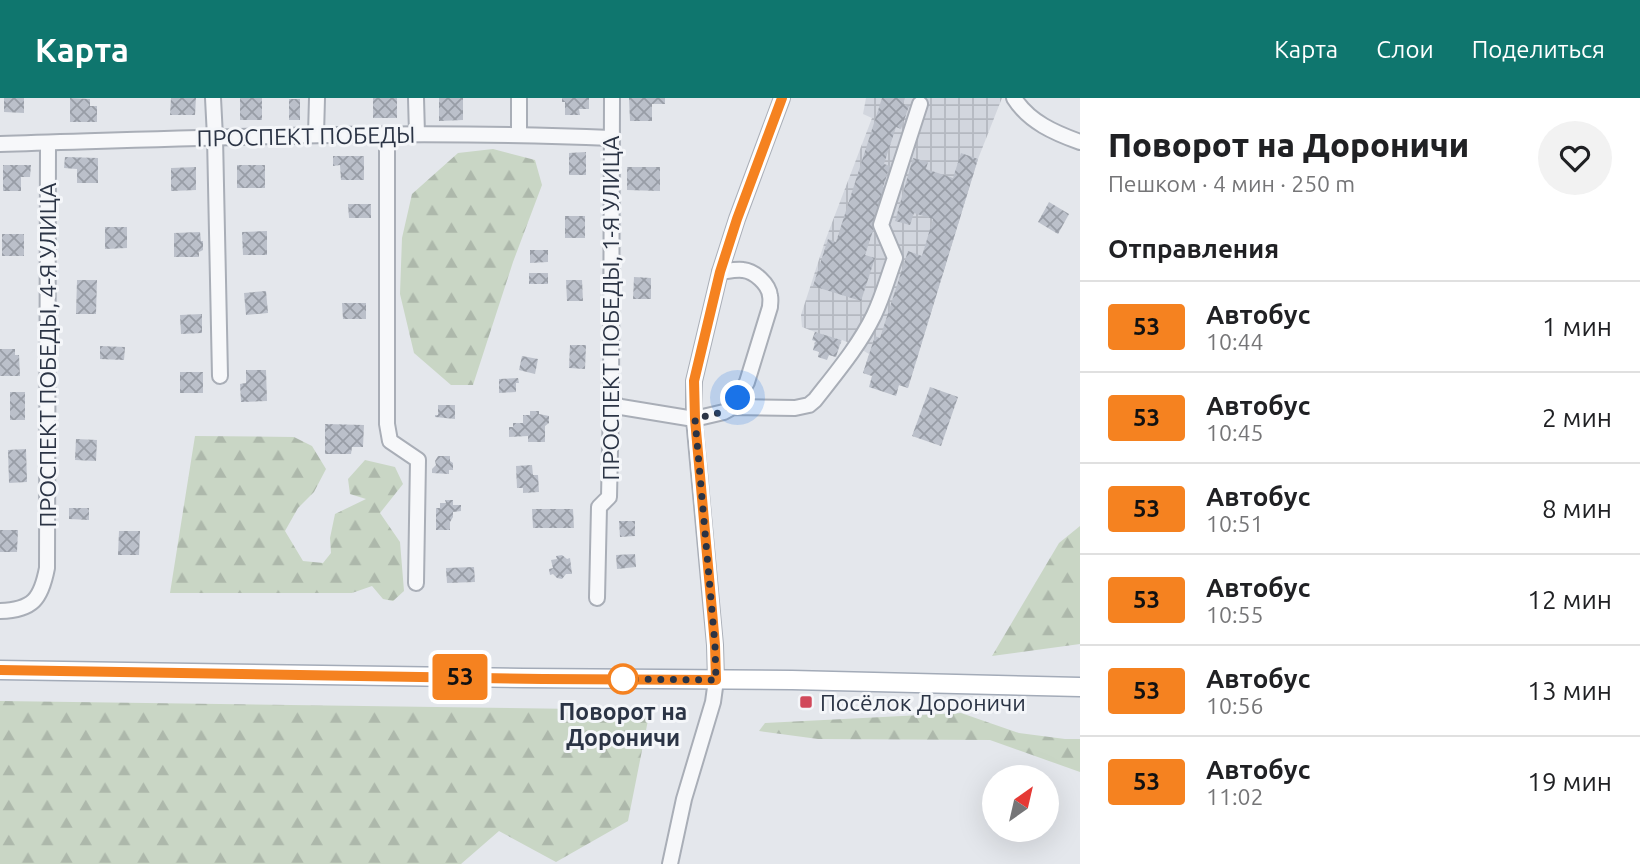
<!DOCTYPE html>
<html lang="ru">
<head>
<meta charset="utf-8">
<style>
	:root { --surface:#fff; --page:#f2f2f2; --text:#202124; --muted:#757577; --line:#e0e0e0; --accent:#0f766e }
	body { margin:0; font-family:Ubuntu,sans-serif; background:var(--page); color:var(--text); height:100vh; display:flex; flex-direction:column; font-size:26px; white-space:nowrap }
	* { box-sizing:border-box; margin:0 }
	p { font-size:23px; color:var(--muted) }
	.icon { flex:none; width:38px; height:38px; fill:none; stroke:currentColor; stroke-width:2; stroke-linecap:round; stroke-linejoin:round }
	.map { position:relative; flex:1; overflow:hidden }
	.side { display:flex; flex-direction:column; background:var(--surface); width:560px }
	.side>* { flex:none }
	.badge { padding:0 14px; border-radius:5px; font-size:24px; line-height:46px }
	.needle { width:46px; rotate:34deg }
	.tools { position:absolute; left:982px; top:667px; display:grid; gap:14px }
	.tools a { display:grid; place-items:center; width:77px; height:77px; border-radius:50%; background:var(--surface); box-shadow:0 7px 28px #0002; font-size:35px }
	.you { position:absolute; width:35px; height:35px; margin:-18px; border:5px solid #fff; border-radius:50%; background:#1a73e8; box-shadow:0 0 0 10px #1a73e833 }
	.map>.badge { position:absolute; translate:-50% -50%; box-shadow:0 0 0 4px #fff }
	h2 { padding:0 28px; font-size:26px; line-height:63px }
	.round { display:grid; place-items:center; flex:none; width:74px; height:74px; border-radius:37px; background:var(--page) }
	.overview { display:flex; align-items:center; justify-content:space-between; height:119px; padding:0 28px }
	h1 { font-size:33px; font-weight:800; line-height:52px }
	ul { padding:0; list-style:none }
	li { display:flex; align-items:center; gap:21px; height:91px; padding:0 28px; border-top:2px solid var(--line) }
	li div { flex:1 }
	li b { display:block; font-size:26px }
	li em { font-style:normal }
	li .badge { min-width:77px; font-weight:700; text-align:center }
	header { display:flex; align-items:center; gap:42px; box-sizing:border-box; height:98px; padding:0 35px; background:var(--accent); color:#fff }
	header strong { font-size:33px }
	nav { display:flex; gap:38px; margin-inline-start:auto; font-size:24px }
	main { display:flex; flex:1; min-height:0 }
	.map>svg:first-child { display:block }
	.industrial { fill:url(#industrial-grid) }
	.forest { fill:url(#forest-firs) }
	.building { fill:url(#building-cross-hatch) }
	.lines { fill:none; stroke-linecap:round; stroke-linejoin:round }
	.minor-casing { stroke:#a9aeb7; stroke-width:18 }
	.major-casing { stroke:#a3abb8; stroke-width:21 }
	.minor { stroke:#f7f8fa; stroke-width:14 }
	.major { stroke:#fff; stroke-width:18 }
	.line-casing { stroke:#fff; stroke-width:16 }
	.line { stroke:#f58220; stroke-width:10 }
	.walk { stroke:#2b3445; stroke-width:7; stroke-dasharray:0 12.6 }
	.stop-dot { fill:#fff; stroke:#f58220; stroke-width:3.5 }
	.poi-dot { fill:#d1495b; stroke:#f4f6f9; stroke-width:2.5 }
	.labels { text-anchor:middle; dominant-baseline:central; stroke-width:6; stroke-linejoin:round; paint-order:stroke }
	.street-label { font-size:23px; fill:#2b3445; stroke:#f4f6f9 }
	.poi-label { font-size:23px; fill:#2b3445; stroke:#f4f6f9; text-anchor:start }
	.stop-label { font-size:23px; font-weight:bold; fill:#2b3445; stroke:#f4f6f9 }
</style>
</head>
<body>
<header>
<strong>Карта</strong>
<nav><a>Карта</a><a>Слои</a><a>Поделиться</a></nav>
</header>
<main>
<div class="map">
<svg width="1080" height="766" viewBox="0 0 1080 766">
	<defs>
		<pattern id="industrial-grid" width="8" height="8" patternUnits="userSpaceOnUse" patternTransform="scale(1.75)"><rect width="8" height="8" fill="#d2d6de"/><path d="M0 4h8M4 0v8" fill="none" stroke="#b4b8c0"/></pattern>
		<pattern id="forest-firs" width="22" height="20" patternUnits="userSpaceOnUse" patternTransform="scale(1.75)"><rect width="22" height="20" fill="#c9d6c5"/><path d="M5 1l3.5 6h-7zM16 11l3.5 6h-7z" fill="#adb8ab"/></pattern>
		<pattern id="building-cross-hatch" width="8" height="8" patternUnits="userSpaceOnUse" patternTransform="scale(1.75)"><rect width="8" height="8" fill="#bbc0ca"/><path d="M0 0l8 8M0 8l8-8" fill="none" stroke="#989da6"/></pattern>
	</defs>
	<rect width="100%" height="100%" fill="#e4e7ec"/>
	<path class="industrial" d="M866 0H1002L978 61 908 290 863 275 869 256 852 246 842 242 836 259 829 257 818 259 819 254 813 252 815 243 812 242 815 234 802 229 801 217 825 143 872 20 863 16Z"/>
	<g class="forest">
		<path d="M493 51 535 62 542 87 513 164 473 287H451L414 255 400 196 402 140 412 96 458 55Z"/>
		<path d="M195 338 294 339 312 348 326 371 314 394 298 410 285 433 303 463 323 465 331 455 330 440 335 416 366 401 350 396 348 381 365 362 395 369 403 386 380 415 400 444 404 493 393 503 383 501 372 488 352 495H170Z"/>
		<path d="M1080 428V546L992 558 1059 445Z"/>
		<path d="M0 603 650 612 628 723 556 764 499 733 461 766H0Z"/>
		<path d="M961 615 1019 635 1065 641H1080V674L990 642 818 641 759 633 765 625Z"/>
	</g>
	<g class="building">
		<path d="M4 0H24V15L4 14Z"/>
		<path d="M70 0 90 1V8H97V24H70Z"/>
		<path d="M171 0H196L195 17H170Z"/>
		<rect x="240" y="0" width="22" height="22"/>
		<rect x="373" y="0" width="24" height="20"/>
		<path d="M439 0H463V22L439 23Z"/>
		<path d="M562 0H589V11H579L580 17H565V4H562Z"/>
		<path d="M629 0H665V6H652V23H630Z"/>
		<path d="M882 0H905L903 6 909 8 901 31 896 29 884 66 890 68 883 89 887 90 865 157 875 160 861 203 813 188 828 141 836 144Z"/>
		<rect x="289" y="1" width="11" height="21"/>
		<path d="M586 54V77H569V55Z"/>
		<path d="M961 55 978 61 908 290 899 287 896 298 869 289 872 278 863 275 875 238 880 240 908 153 922 158 933 121 914 115 910 127 895 123 913 60 928 64 926 71 953 80Z"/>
		<path d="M333 58H364V82H341L340 67 333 68Z"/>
		<path d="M65 59 98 60V85H77V71L64 70Z"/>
		<path d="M3 67H31L30 79H21V93H3Z"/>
		<rect x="237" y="67" width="28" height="23"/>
		<path d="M196 69V92L171 93V70Z"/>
		<path d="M627 69H660V93L627 92Z"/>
		<path d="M1049 104 1069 116 1058 136 1038 124Z"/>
		<path d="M348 106H371V120H349Z"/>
		<rect x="565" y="118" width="20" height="22"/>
		<path d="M105 129H127V150L105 151Z"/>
		<path d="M267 133V157H243L242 134Z"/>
		<path d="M200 134 201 143H203V152L199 154V159H174V135Z"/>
		<rect x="2" y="136" width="22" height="22"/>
		<path d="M530 152H548V164L530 165Z"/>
		<rect x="529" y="175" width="19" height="11"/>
		<path d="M634 179 651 180V201H633Z"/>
		<path d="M77 182H97L96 216H76Z"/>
		<path d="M566 182H582L583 203H567Z"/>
		<path d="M266 193 268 215 246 217 244 195Z"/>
		<path d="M342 205H366V221H343Z"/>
		<path d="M202 216V235L181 236 180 217Z"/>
		<path d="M815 234 841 242 836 259 829 257 827 262 818 259 820 254 813 252 816 243 812 242Z"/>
		<path d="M570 247H586L585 271 569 270Z"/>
		<path d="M100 248 125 249 124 262 100 261Z"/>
		<path d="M0 251H15V257H19L20 278H0Z"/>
		<path d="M522 258 538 261 535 276 519 272Z"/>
		<path d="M246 272H266L267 303 241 304 240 286 246 285Z"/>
		<rect x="180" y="274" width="23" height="21"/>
		<path d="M518 280 519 285H516V294L499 295V281Z"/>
		<path d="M930 289 958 299 941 348 912 338Z"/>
		<rect x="10" y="294" width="15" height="28"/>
		<path d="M438 307H455V321L435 319V317H438Z"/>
		<path d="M530 313H539V316L549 318V325L545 328V344H528V338L509 339V329H513V325H523V317H530Z"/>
		<path d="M325 326 364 327 363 349H352L351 356H325Z"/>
		<path d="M76 341 97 342 96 363 75 362Z"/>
		<path d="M26 351 27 384 9 385 8 352Z"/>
		<path d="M438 358H450V363L453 365V372H449V376L432 375V371L436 367 435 363Z"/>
		<path d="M532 367 533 377H538L539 394 523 395V390H517L516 368Z"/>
		<path d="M445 402H453V407H461V413L453 414V419L450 424V432H436V410H440V405H446Z"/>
		<path d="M69 410H89V422L69 421Z"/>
		<path d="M532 411H573L574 430H533Z"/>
		<path d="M619 423H635V438L620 439Z"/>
		<path d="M0 432H18L17 454H0Z"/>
		<path d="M119 433H140L139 457H118Z"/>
		<path d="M635 456 636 469 617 471 616 457Z"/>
		<path d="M562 457 567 461 570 460 572 476H566L562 481 557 480 553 476 550 477 549 471 553 470 551 462 557 461 556 458Z"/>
		<path d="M474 469 475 484 447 485 446 470Z"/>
	</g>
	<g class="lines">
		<g class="minor-casing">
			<g id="minor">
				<path d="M213 0 215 39 220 278"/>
				<path d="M416 0 417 36"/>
				<path d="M519 0V36"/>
				<path d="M1014 0C1029 24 1055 35 1080 44"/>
				<path d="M387 36V326L390 343 418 362 416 485"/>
				<path d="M316 37 317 0"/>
				<path d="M0 46C204 40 408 31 611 40"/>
				<path d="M720 174C728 173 736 171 743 172 754 173 769 186 770 198 771 202 770 205 770 209L747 284 733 309"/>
				<path d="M611 304 621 309 694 321 724 314 733 309 795 310 809 307 815 302C836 275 859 248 874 217 883 198 888 179 895 160L881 127 920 6"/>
				<path d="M597 500 599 409 609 399 611 304 612 0"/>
				<path d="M0 513C33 512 41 501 47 470L48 45"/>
				<path d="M670 766 684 701 713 604 716 582 715 547 694 321V283L720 174 737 121 782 0"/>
			</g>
		</g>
		<g class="major-casing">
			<path id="major" d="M0 572 523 580 792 582 1080 589"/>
		</g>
		<use href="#minor" class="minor"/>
		<use href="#major" class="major"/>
	</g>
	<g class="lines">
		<g class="line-casing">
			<path id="line" d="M0 572 543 581 716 582 715 547 695 321 694 283 720 174 737 121 782 0"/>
		</g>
		<use href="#line" class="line"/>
		<path class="walk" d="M623 581 716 582 715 547 695 321C711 316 729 316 738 300"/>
	</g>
	<circle class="stop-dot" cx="623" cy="581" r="14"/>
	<rect class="poi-dot" x="799" y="597" width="14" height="14" rx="3.5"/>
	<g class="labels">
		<g class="street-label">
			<text transform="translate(306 38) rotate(-1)">ПРОСПЕКТ ПОБЕДЫ</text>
			<text transform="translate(610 210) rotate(-90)">ПРОСПЕКТ ПОБЕДЫ, 1-Я УЛИЦА</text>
			<text transform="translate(47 257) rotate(-90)">ПРОСПЕКТ ПОБЕДЫ, 4-Я УЛИЦА</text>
		</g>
		<g class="poi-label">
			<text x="820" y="604">Посёлок Дороничи</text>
		</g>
		<g class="stop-label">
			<text x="623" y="613">Поворот на<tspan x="623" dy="26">Дороничи</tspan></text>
		</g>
	</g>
</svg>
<div class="tools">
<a><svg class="needle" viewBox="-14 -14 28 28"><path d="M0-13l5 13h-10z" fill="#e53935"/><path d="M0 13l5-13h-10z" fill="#757577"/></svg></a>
</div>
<div class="you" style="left:738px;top:300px"></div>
<b class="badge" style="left:460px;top:579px;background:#f58220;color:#111">53</b>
</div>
<section class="side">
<div class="overview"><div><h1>Поворот на Дороничи</h1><p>Пешком · 4 мин · 250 m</p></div><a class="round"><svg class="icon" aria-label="heart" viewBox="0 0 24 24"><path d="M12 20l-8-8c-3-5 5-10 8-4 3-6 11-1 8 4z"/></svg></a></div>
<h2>Отправления</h2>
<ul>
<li><span class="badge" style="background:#f58220;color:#111">53</span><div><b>Автобус</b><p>10:44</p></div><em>1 мин</em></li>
<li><span class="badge" style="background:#f58220;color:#111">53</span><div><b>Автобус</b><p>10:45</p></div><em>2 мин</em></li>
<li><span class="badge" style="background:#f58220;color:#111">53</span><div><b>Автобус</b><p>10:51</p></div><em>8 мин</em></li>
<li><span class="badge" style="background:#f58220;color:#111">53</span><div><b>Автобус</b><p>10:55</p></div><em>12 мин</em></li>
<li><span class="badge" style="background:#f58220;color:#111">53</span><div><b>Автобус</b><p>10:56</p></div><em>13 мин</em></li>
<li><span class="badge" style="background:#f58220;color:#111">53</span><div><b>Автобус</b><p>11:02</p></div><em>19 мин</em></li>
</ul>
</section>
</main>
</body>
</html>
